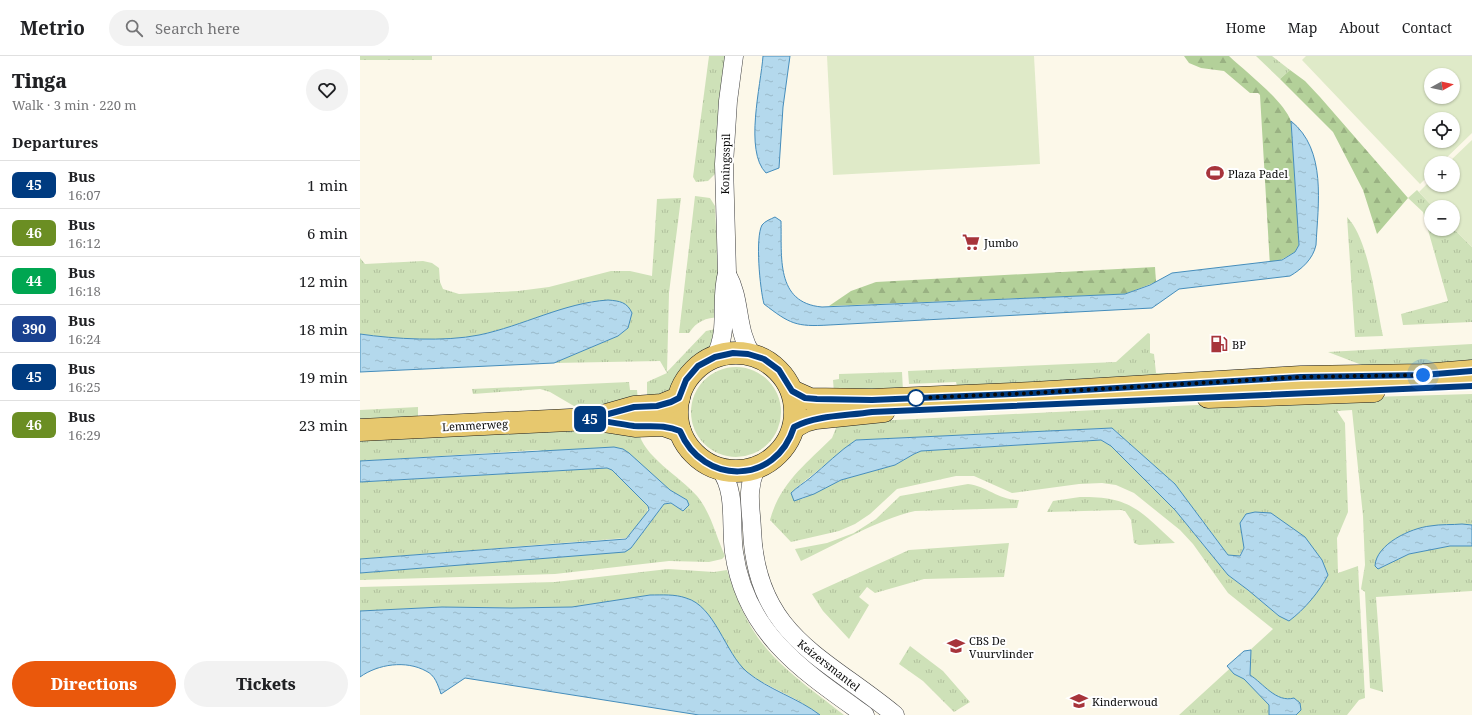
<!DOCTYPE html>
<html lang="en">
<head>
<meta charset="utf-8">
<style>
	:root { --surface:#fff; --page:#f2f2f2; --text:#202124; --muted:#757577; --line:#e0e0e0; --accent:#ea580c }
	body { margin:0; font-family:"Noto Serif",serif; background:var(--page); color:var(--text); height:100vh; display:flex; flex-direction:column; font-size:15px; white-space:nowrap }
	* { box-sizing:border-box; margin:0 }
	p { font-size:13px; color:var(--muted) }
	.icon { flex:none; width:22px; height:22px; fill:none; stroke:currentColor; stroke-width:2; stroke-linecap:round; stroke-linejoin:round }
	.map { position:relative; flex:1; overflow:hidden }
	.sheet { display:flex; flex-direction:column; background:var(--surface); width:360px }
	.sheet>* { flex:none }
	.badge { padding:0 8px; border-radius:6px; font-size:14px; line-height:26px }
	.needle { width:26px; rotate:82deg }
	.controls { position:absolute; left:1064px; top:12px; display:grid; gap:8px }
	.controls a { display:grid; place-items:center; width:36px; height:36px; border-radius:50%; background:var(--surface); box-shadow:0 1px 3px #0004; font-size:20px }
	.you { position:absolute; width:20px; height:20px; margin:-10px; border:3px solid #fff; border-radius:50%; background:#1a73e8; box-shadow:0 0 0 6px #1a73e833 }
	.map>.badge { position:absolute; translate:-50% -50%; box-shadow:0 0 0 2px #fff }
	h2 { padding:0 12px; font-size:15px; line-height:36px }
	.round { display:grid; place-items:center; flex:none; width:42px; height:42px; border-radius:21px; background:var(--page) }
	.summary { display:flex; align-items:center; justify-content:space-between; height:68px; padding:0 12px }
	h1 { font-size:19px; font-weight:800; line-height:30px }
	.cta { display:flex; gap:8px; margin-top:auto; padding:8px 12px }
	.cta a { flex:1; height:46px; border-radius:24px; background:var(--accent); color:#fff; font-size:16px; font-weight:800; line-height:46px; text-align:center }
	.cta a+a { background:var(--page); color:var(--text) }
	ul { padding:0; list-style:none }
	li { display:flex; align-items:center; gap:12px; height:48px; padding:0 12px; border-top:1px solid var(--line) }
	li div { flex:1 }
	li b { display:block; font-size:15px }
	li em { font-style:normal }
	li .badge { min-width:44px; font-weight:700; text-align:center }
	header { display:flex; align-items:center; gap:24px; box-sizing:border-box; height:56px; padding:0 20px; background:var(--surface); border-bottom:1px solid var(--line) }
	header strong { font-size:19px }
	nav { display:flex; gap:22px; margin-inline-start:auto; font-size:14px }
	.search { width:280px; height:36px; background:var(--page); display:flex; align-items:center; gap:10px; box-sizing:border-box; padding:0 14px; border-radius:22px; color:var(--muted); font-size:15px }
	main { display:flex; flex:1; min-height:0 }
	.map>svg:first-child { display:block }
	.grass { fill:url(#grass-tufts); fill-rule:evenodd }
	.forest { fill:url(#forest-firs) }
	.pitch { fill:#dfeac8; fill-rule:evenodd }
	.water { fill:url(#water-ripples); stroke:#458dbb }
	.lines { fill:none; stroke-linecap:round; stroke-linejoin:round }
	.minor-casing { stroke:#3d3d3d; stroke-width:19 }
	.major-casing { stroke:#1b1b1b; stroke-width:23 }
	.minor { stroke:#fff; stroke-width:18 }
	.major { stroke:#e7c86e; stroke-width:22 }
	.line-casing { stroke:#fff; stroke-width:9 }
	.line { stroke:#003b80; stroke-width:6 }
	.walk { stroke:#0a0a0a; stroke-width:4; stroke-dasharray:0 7.2 }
	.stop-dot { fill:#fff; stroke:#003b80; stroke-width:2 }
	.labels { text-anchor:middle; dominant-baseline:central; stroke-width:4; stroke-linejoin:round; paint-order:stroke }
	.street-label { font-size:11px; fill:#0a0a0a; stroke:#fff }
	.poi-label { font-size:11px; fill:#0a0a0a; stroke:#fff; text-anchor:start }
</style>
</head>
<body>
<header>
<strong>Metrio</strong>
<div class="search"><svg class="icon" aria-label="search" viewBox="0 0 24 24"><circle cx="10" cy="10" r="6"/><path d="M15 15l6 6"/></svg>Search here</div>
<nav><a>Home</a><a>Map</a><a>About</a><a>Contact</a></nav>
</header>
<main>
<section class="sheet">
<div class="summary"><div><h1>Tinga</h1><p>Walk · 3 min · 220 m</p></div><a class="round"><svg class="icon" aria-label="heart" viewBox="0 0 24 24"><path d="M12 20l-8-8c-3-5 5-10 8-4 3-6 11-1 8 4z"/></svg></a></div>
<h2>Departures</h2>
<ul>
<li><span class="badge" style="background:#003b80;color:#fff">45</span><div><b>Bus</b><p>16:07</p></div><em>1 min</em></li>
<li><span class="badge" style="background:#6b8e23;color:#fff">46</span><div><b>Bus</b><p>16:12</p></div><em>6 min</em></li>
<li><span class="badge" style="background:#00a651;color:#fff">44</span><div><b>Bus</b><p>16:18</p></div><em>12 min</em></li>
<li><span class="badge" style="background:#19408f;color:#fff">390</span><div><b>Bus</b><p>16:24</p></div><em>18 min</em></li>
<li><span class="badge" style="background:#003b80;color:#fff">45</span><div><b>Bus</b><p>16:25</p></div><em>19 min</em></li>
<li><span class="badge" style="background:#6b8e23;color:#fff">46</span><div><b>Bus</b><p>16:29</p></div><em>23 min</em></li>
</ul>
<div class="cta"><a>Directions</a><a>Tickets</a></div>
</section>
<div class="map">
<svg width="1112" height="659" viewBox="0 0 1112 659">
	<defs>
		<pattern id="grass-tufts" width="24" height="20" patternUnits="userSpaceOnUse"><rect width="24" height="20" fill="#cee1b8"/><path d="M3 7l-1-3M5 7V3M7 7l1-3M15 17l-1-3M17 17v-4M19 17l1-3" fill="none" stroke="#b0c09d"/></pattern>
		<pattern id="forest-firs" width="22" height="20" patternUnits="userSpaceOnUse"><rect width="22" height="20" fill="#b3d099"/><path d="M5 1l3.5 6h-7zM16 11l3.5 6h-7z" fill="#99b182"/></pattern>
		<pattern id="water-ripples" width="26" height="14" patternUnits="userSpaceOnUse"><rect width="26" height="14" fill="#b4d9ed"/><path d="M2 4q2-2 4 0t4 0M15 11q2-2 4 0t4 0" fill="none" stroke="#99b9ca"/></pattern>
	</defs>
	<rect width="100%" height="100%" fill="#fcf8e9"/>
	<g class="grass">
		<rect x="0" y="0" width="72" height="4"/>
		<path d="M349 0H367L355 118 348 125 336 126 333 121Z"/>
		<path d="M896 0H912L930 14 920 23Z"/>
		<path d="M1057 134 1073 151H1071V173L1093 172 1112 191V266L1043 269 1041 258 1088 245 1063 156 1048 142Z"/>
		<path d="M335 140 350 142 355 150 360 261C345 262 337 265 329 277H319Z"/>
		<path d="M321 142 309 237 307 316 346 275 356 273 348 296 326 312 307 338 287 346V326L307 317 300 305 194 307 258 280 268 272 233 245C194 254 157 271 119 279 85 286 34 283 0 278V202L5 208 63 205 72 207 79 212 80 226 83 233 99 238 158 235 189 231 251 215H270L292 220 297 143Z"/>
		<path d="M987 161C1009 183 1016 248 1023 280L995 281Z"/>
		<path d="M788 277 790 278V297L794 298 796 317H808L809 320 597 330 596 326 549 328 548 315 756 306Z"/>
		<path d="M1112 288V309L1007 311 968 296Z"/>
		<circle cx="376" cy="356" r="45"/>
		<path d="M542 316 543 335 474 337 473 324 479 323V318Z"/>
		<path d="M269 326 270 334H277L278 346 228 354 219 353 190 336 180 333 113 338 112 333Z"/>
		<path d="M1112 338V469C1098 468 1064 471 1051 475 1037 480 1016 495 1015 510L1018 513 1049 498 1090 490H1112V535L1016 541 1023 636 1010 632 1005 536 1001 533 1005 509 1003 460 992 354 977 355 985 367 988 456 977 482 978 517 998 510 1005 642 999 644 987 659H819L913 573 868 537 833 488 820 474 774 437 756 429 742 427 719 428 652 437 614 420H596L537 433 510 458 495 468 479 475 431 486 410 464C420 427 446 408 472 382L476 372 475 367 975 342ZM752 372 815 428 868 499 879 500 884 492 880 467 962 504 968 519C959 536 945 553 929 565L919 560 888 534 868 519 815 454 751 390 741 384 561 395 554 398 535 409 481 424 442 443 436 432 496 384Z"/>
		<path d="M58 351V362L0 365V354Z"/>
		<path d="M221 372 279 375C281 399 321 421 337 440 351 457 356 480 365 500L362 503 349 506 309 505 195 518 0 524V517L271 492 304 448 311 447 323 455 327 444 310 434 293 420 178 394 0 405V382Z"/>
		<path d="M247 412 252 414 288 450 287 458 266 482 0 503V426Z"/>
		<path d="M608 428C627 430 638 444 659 444L657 452 555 455C516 464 478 488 441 505L435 493 467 487 494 477 516 463 540 440Z"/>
		<path d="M720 441C771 440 780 455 815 487L779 489 774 487 771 464 765 455 761 454 687 456 693 445Z"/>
		<path d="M649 487 644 521 564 523 515 537 507 531 499 541 509 549 489 583 463 555 452 538 549 494Z"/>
		<path d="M308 513 354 516 367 514C377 546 390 576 413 600 434 622 460 640 484 659H460L437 644 400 625 387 616 375 605 357 572 290 539 212 551 152 552 82 551 0 555V531L195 526Z"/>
		<path d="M550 590 583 615 610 646 594 656 563 625 539 608Z"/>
	</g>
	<g class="forest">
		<path d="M824 0H869C886 16 923 44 931 65L939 189 935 196 910 210 900 39 898 37H890L864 15 841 12 829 7Z"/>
		<path d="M930 14 945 25 960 41 1048 142 1017 178 1003 134 973 76 920 23Z"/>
		<path d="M795 211 796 226 765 238 469 250 491 235 516 226Z"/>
	</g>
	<g class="pitch">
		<path d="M467 0H674L680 108 473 119Z"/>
		<path d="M946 0H1112V77L1081 107H1071V117L1060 128 942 4ZM1071 19H1093V41H1071ZM1071 63H1093V85H1071Z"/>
		<path d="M1112 84V191L1093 172V151H1073L1059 136 1071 124V129H1093V107H1088Z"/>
	</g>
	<g class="water">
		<path d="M403 0H430L423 51 419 112 406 117C384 95 401 29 403 0Z"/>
		<path d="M931 65C967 94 958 148 956 189 953 203 942 213 930 220L819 233 792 252 469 269C436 271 430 268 404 248 400 233 395 182 402 169 405 165 411 163 415 161L421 165C422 200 415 247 462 251L765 238 790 229 812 217 922 204 935 196 939 189Z"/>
		<path d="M248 244C260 245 267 246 272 257L268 272 258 280 194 307 0 316V278C34 283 85 286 119 279 163 270 203 247 248 244Z"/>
		<path d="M752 372 815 428 868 499 880 500 884 492 880 467 886 458 895 456 911 457 945 481 962 504 968 519C959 536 945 553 929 565L919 560 888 534 868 519 815 454 751 390 741 384 561 395 554 398 535 409 481 424 454 438 434 445 431 437C437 431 444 427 450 422 466 409 479 395 496 384Z"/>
		<path d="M254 391 263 393 269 397 310 434 327 444 329 449 323 455 311 447 304 448 271 492 265 496 0 517V503L266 483 289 454 288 450 252 414 247 412 0 426V405Z"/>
		<path d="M1102 468 1112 469V490H1090L1049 498 1018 513 1015 510C1016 488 1051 472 1070 470 1081 468 1092 469 1102 468Z"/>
		<path d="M290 539C302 539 315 538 326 542 355 550 365 597 387 616 409 634 438 642 460 659H339L105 622 81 638C78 629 75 619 66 615 46 604 18 608 0 621V555L82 551 152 552 212 551Z"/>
		<path d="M891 594 890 619C903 627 916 647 934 642L940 647 941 654 936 659H909V649L884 623 874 618 867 610 884 595Z"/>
	</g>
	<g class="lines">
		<g class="minor-casing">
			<g id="minor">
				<path d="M367 218C382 245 375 273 392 299"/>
				<path d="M355 301C370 273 359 247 367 217L364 108 368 45 374 0"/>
				<path d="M396 412C386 435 391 450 392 474 396 580 465 601 535 659"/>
				<path d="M360 413C377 436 370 468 374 496 385 577 443 615 505 659"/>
			</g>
		</g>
		<g class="major-casing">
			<g id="major">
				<circle cx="376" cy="356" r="59"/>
				<path d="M432 335 450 343 512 344 673 337 941 321 1063 319 1112 315"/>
				<path d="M848 341 1014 335"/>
				<path d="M239 361 274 351 302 349 319 342"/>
				<path d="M434 371 445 365 456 362 524 355"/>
				<path d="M0 374 230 363 275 370 303 369 320 375"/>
			</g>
		</g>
		<use href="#minor" class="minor"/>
		<use href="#major" class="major"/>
	</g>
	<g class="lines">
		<g class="line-casing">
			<path id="line" d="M1112 315 1063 319 941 321 673 337 512 344 457 343 445 342 432 335 419 314 404 303 388 298 373 297 355 301 338 310 326 324 319 342 311 346 297 350 274 351 230 363C244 365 259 368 274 370 290 371 304 368 320 375 343 430 416 429 434 371 457 359 486 360 512 356L1112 330"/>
		</g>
		<use href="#line" class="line"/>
		<path class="walk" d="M556 342 673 337 941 321 1063 319"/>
	</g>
	<defs>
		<g id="stadium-bare" transform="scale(1.38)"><path d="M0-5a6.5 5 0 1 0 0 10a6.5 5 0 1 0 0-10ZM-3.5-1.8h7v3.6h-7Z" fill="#a7343b" stroke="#fff" stroke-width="2.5" paint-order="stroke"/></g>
		<g id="supermarket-bare" transform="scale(1.38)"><path d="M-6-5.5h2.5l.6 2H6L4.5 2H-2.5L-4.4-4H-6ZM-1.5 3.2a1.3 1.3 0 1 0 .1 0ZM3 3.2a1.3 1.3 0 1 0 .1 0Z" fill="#a7343b" stroke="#fff" stroke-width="2.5" paint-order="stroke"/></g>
		<g id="fuel-bare" transform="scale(1.38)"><path d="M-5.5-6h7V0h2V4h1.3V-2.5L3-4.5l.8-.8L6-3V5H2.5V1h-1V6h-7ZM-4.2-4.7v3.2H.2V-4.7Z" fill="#a7343b" stroke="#fff" stroke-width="2.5" paint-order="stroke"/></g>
		<g id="school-bare" transform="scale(1.38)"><path d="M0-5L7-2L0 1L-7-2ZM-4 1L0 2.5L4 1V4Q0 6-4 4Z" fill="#a7343b" stroke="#fff" stroke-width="2.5" paint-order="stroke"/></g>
	</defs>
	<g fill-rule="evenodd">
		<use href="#stadium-bare" x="855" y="117"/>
		<use href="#supermarket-bare" x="611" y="186"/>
		<use href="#fuel-bare" x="859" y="288"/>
		<use href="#school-bare" x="596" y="590"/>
		<use href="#school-bare" x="719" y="645"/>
	</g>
	<circle class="stop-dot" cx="556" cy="342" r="8"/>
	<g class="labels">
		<g class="street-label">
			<text transform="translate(365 108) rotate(-89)">Koningsspil</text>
			<text transform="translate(115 369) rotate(-3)">Lemmerweg</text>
			<text transform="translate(469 609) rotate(38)">Keizersmantel</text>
		</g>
		<g class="poi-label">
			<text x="868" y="117">Plaza Padel</text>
			<text x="624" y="186">Jumbo</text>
			<text x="872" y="288">BP</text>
			<text x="609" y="584">CBS De<tspan x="609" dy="13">Vuurvlinder</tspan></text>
			<text x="732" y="645">Kinderwoud</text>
		</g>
	</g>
</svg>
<div class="controls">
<a><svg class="needle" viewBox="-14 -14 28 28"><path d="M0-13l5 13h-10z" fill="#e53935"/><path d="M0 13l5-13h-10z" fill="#757577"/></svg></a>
<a><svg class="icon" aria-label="locate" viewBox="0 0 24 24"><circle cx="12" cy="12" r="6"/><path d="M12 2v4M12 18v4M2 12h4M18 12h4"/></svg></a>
<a>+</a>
<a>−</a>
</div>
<div class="you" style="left:1063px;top:319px"></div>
<b class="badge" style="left:230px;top:363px;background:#003b80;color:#fff">45</b>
</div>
</main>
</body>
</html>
